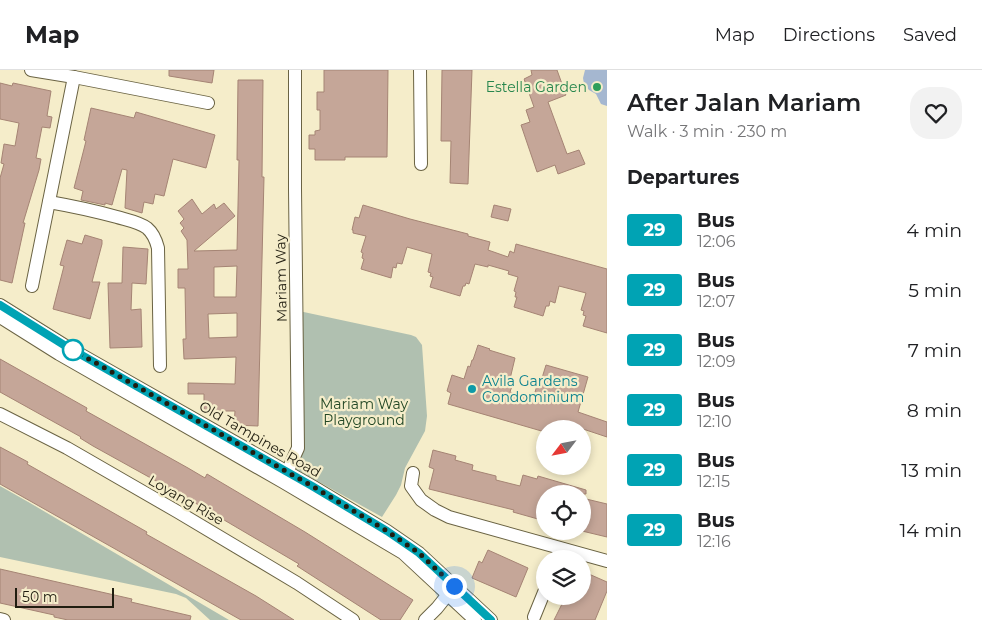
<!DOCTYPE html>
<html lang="en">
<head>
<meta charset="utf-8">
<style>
	:root { --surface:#fff; --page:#f2f2f2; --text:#202124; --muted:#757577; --line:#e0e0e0 }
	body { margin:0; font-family:Montserrat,sans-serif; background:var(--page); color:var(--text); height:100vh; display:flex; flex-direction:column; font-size:19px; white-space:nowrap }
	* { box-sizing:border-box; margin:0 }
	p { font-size:16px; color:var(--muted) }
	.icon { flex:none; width:28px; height:28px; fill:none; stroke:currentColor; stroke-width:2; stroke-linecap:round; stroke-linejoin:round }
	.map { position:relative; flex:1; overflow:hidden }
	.details { display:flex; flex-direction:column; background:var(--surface); width:375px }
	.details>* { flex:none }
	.badge { padding:0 10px; border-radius:4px; font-size:18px; line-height:32px }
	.needle { width:32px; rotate:238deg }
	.controls { position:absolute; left:536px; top:350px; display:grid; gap:10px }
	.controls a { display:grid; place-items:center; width:55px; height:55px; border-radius:50%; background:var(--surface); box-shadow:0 2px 8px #0003; font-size:25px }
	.scale { position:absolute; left:15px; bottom:12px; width:99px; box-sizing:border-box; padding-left:5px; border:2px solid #201d10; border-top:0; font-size:14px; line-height:18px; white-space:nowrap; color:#201d10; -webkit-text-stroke:4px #f5edca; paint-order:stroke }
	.you { position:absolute; width:25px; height:25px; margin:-12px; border:4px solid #fff; border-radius:50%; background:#1a73e8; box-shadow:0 0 0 8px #1a73e833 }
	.map>.badge { position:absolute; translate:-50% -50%; box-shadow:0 0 0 2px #fff }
	h2 { padding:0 20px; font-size:19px; line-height:45px }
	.round { display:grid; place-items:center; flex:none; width:52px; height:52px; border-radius:20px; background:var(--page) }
	.summary { display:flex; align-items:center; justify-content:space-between; height:85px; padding:0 20px }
	h1 { font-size:24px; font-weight:600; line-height:38px }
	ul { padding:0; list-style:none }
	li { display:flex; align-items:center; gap:15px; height:60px; padding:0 20px }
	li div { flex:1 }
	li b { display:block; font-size:19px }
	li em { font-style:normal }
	li .badge { min-width:55px; font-weight:700; text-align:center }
	header { display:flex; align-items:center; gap:30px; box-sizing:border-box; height:70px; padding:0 25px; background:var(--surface); border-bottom:1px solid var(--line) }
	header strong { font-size:24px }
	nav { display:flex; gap:28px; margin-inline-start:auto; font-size:18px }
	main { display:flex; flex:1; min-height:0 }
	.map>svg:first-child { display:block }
	.green { fill:#b0c0b0 }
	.water { fill:#a5b7d0 }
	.building { fill:#c5a698; stroke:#a58474; fill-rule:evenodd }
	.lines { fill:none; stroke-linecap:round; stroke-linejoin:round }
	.minor-casing { stroke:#6a6343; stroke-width:14 }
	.minor { stroke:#fff; stroke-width:12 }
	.line-casing { stroke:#fff; stroke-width:11 }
	.line { stroke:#00a3b4; stroke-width:8 }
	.walk { stroke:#201d10; stroke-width:5; stroke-dasharray:0 9 }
	.leisure-dot { fill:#2e9e5b; stroke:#f5edca; stroke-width:2 }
	.stop-dot { fill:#fff; stroke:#00a3b4; stroke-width:2.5 }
	.culture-dot { fill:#0f9aa8; stroke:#f5edca; stroke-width:2 }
	.labels { text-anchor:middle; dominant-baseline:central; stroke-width:4.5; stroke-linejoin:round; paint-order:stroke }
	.leisure-label { font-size:14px; fill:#27864d; stroke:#f5edca; text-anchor:end }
	.street-label { font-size:14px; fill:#201d10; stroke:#f5edca }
	.culture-label { font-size:14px; fill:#0d838f; stroke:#f5edca; text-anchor:start }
	.park-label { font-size:14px; fill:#224725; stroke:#f5edca }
</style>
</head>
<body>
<header>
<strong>Map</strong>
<nav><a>Map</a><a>Directions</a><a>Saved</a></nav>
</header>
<main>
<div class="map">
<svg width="607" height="550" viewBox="0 0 607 550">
	<rect width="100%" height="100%" fill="#f5edca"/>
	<g class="green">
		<path d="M299 241 411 265 416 267 422 275 427 346 425 361 405 398 401 415 396 425 382 447 292 397Z"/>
		<path d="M0 416 30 433 229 550H210L186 528 176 524 0 487Z"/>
	</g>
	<path class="water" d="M585 0H607V36L601 34 596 24 589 20 584 14 583 8Z"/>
	<g class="building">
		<path d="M169 0H214L212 13 169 6Z"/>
		<path d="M324 0H388L387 87H345V90H315V79H309V65H315V61L320 60V40H317V22H324Z"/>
		<path d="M442 0H472L468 114 450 113 451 71H441Z"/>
		<path d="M531 0H557L566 25 548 32 567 84 579 80 585 94 558 104 555 95 537 102 521 55 530 52 526 40 534 37 524 9 532 5Z"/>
		<path d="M238 10H263L262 107H264L258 356 234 355 235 341H204V324H188V313L235 314 236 287 184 289 183 269H186L185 218H178V199H188L187 170 181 161 184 158 180 153 184 149 178 141 192 129 202 144 214 134 216 139 224 133 235 146 194 181 237 180 239 90H237ZM237 196 236 227H214V197ZM237 243V267L209 268 208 244Z"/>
		<path d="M0 13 12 16 13 13 51 21 47 46 52 47 50 58 42 57 36 88 41 89 39 100 23 153H25L12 213 0 210V108L4 94 1 93 4 74 15 76 19 53 0 49Z"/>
		<path d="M91 38 134 48 136 42 215 65 206 98 173 89 164 126 155 124 153 134 144 132 142 143 125 138 127 100 122 99 112 135 105 133V135L81 130 83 121 74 118 86 71 84 70Z"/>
		<path d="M363 135 410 149 468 164V166L490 172 488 180 508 187 510 181 514 183 516 174 607 199V263L583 256 586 246 583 245 584 241 581 240 586 223 559 216 555 233 550 231 549 236H546L543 246 514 237 517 227H515L516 222 514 221 518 207 508 204 509 201 488 195V197L475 194 469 214 466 213 465 216H463L460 226 430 217 433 207 430 206 431 203 428 202 432 184 407 177 402 194 397 193 396 198 393 197 391 208 361 199 364 189 362 188 363 183 361 182 366 166 353 163V160H352L355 147 359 148Z"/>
		<path d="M494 135 511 139 508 151 491 147Z"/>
		<path d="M85 165 102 170V174L92 212H100L90 249 53 239 64 196 60 195 67 170 82 174Z"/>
		<path d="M123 177 148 179 146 214 132 213 131 240 141 239 142 277 110 278 108 213H122Z"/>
		<path d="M478 275 490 279 489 280 515 288 510 309 514 310 510 322 533 329 538 312 539 313 541 308H542L546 295 588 307 578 342 607 352V367L583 359H545V362L448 334 451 323 447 321 452 305 464 309 468 296 470 297 472 290H473Z"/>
		<path d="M0 289 87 338 86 341 188 398 205 408 207 404 217 410 305 462 413 530 400 550H381L297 496 299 494 185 427 93 376 80 368 81 367 0 322Z"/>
		<path d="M0 377 28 392 27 394 147 462 146 464 256 526 294 550H241L0 414Z"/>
		<path d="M433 380 456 386 455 390 473 395 472 400 496 406V410L520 416 523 405 537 409 538 406 586 420V424H545V451L513 442 514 440 429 419 434 399 429 397Z"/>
		<path d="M582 428 607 434V467L582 461Z"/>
		<path d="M488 480 528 498 516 527 472 508 479 491 482 493Z"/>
		<path d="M0 499 132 529 131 532 191 546 190 550H68L54 547V545L0 533Z"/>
		<path d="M582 501 607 512V521L595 550H554L566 526H582Z"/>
	</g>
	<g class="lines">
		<g class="minor-casing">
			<g id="minor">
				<path d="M31 0 74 7 208 33"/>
				<path d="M420 0 421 94"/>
				<path d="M49 132C72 136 95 141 117 147 127 150 139 152 147 158 153 163 156 170 158 178L160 296"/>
				<path d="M32 216 74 7"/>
				<path d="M0 235 64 275 312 416 387 461 419 483 491 550"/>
				<path d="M0 247 59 284 283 412 403 483 475 550"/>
				<path d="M0 344 67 378 178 442 297 513 353 550"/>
				<path d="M413 403 411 416 421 430 435 440 449 447 607 491"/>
				<path d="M284 409 298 378 295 119V0"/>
				<path d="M534 547 545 520"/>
				<path d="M0 549 4 550"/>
				<path d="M425 550 437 538 453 518"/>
			</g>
		</g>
		<use href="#minor" class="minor"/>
	</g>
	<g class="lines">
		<g class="line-casing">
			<path id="line" d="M0 235 64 275 312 416 387 461 419 483 491 550"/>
		</g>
		<use href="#line" class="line"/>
		<path class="walk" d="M73 280 312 416 387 461 419 483 454 516"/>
	</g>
	<circle class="leisure-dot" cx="597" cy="17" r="5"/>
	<circle class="stop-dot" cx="73" cy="280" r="10"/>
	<circle class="culture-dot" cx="472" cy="319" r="5"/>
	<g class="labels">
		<g class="leisure-label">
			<text x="587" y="17">Estella Garden</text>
		</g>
		<g class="street-label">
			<text transform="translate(281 208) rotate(-91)">Mariam Way</text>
			<text transform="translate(260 369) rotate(30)">Old Tampines Road</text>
			<text transform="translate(186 430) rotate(30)">Loyang Rise</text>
		</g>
		<g class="culture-label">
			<text x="482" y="311">Avila Gardens<tspan x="482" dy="16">Condominium</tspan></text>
		</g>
		<g class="park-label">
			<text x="364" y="334">Mariam Way<tspan x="364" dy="16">Playground</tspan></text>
		</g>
	</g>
</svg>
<div class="controls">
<a><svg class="needle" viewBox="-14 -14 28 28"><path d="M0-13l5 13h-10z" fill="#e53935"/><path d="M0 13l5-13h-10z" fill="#757577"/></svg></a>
<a><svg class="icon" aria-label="locate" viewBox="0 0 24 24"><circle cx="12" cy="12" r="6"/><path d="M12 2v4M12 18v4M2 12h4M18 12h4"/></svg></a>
<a><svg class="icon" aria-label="layers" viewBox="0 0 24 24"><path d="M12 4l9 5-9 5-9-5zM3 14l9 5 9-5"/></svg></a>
</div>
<div class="scale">50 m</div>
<div class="you" style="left:454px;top:516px"></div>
</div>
<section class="details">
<div class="summary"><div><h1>After Jalan Mariam</h1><p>Walk · 3 min · 230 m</p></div><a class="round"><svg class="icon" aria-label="heart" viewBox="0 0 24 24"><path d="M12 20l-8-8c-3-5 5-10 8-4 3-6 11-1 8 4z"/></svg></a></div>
<h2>Departures</h2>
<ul>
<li><span class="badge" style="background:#00a3b4;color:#fff">29</span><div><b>Bus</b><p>12:06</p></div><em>4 min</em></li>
<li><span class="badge" style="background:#00a3b4;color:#fff">29</span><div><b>Bus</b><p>12:07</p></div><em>5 min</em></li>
<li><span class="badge" style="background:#00a3b4;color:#fff">29</span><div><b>Bus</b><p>12:09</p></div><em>7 min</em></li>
<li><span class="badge" style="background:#00a3b4;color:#fff">29</span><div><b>Bus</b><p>12:10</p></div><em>8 min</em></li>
<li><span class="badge" style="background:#00a3b4;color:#fff">29</span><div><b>Bus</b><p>12:15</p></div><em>13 min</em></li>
<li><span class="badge" style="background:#00a3b4;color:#fff">29</span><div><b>Bus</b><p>12:16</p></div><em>14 min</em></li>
</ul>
</section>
</main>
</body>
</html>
